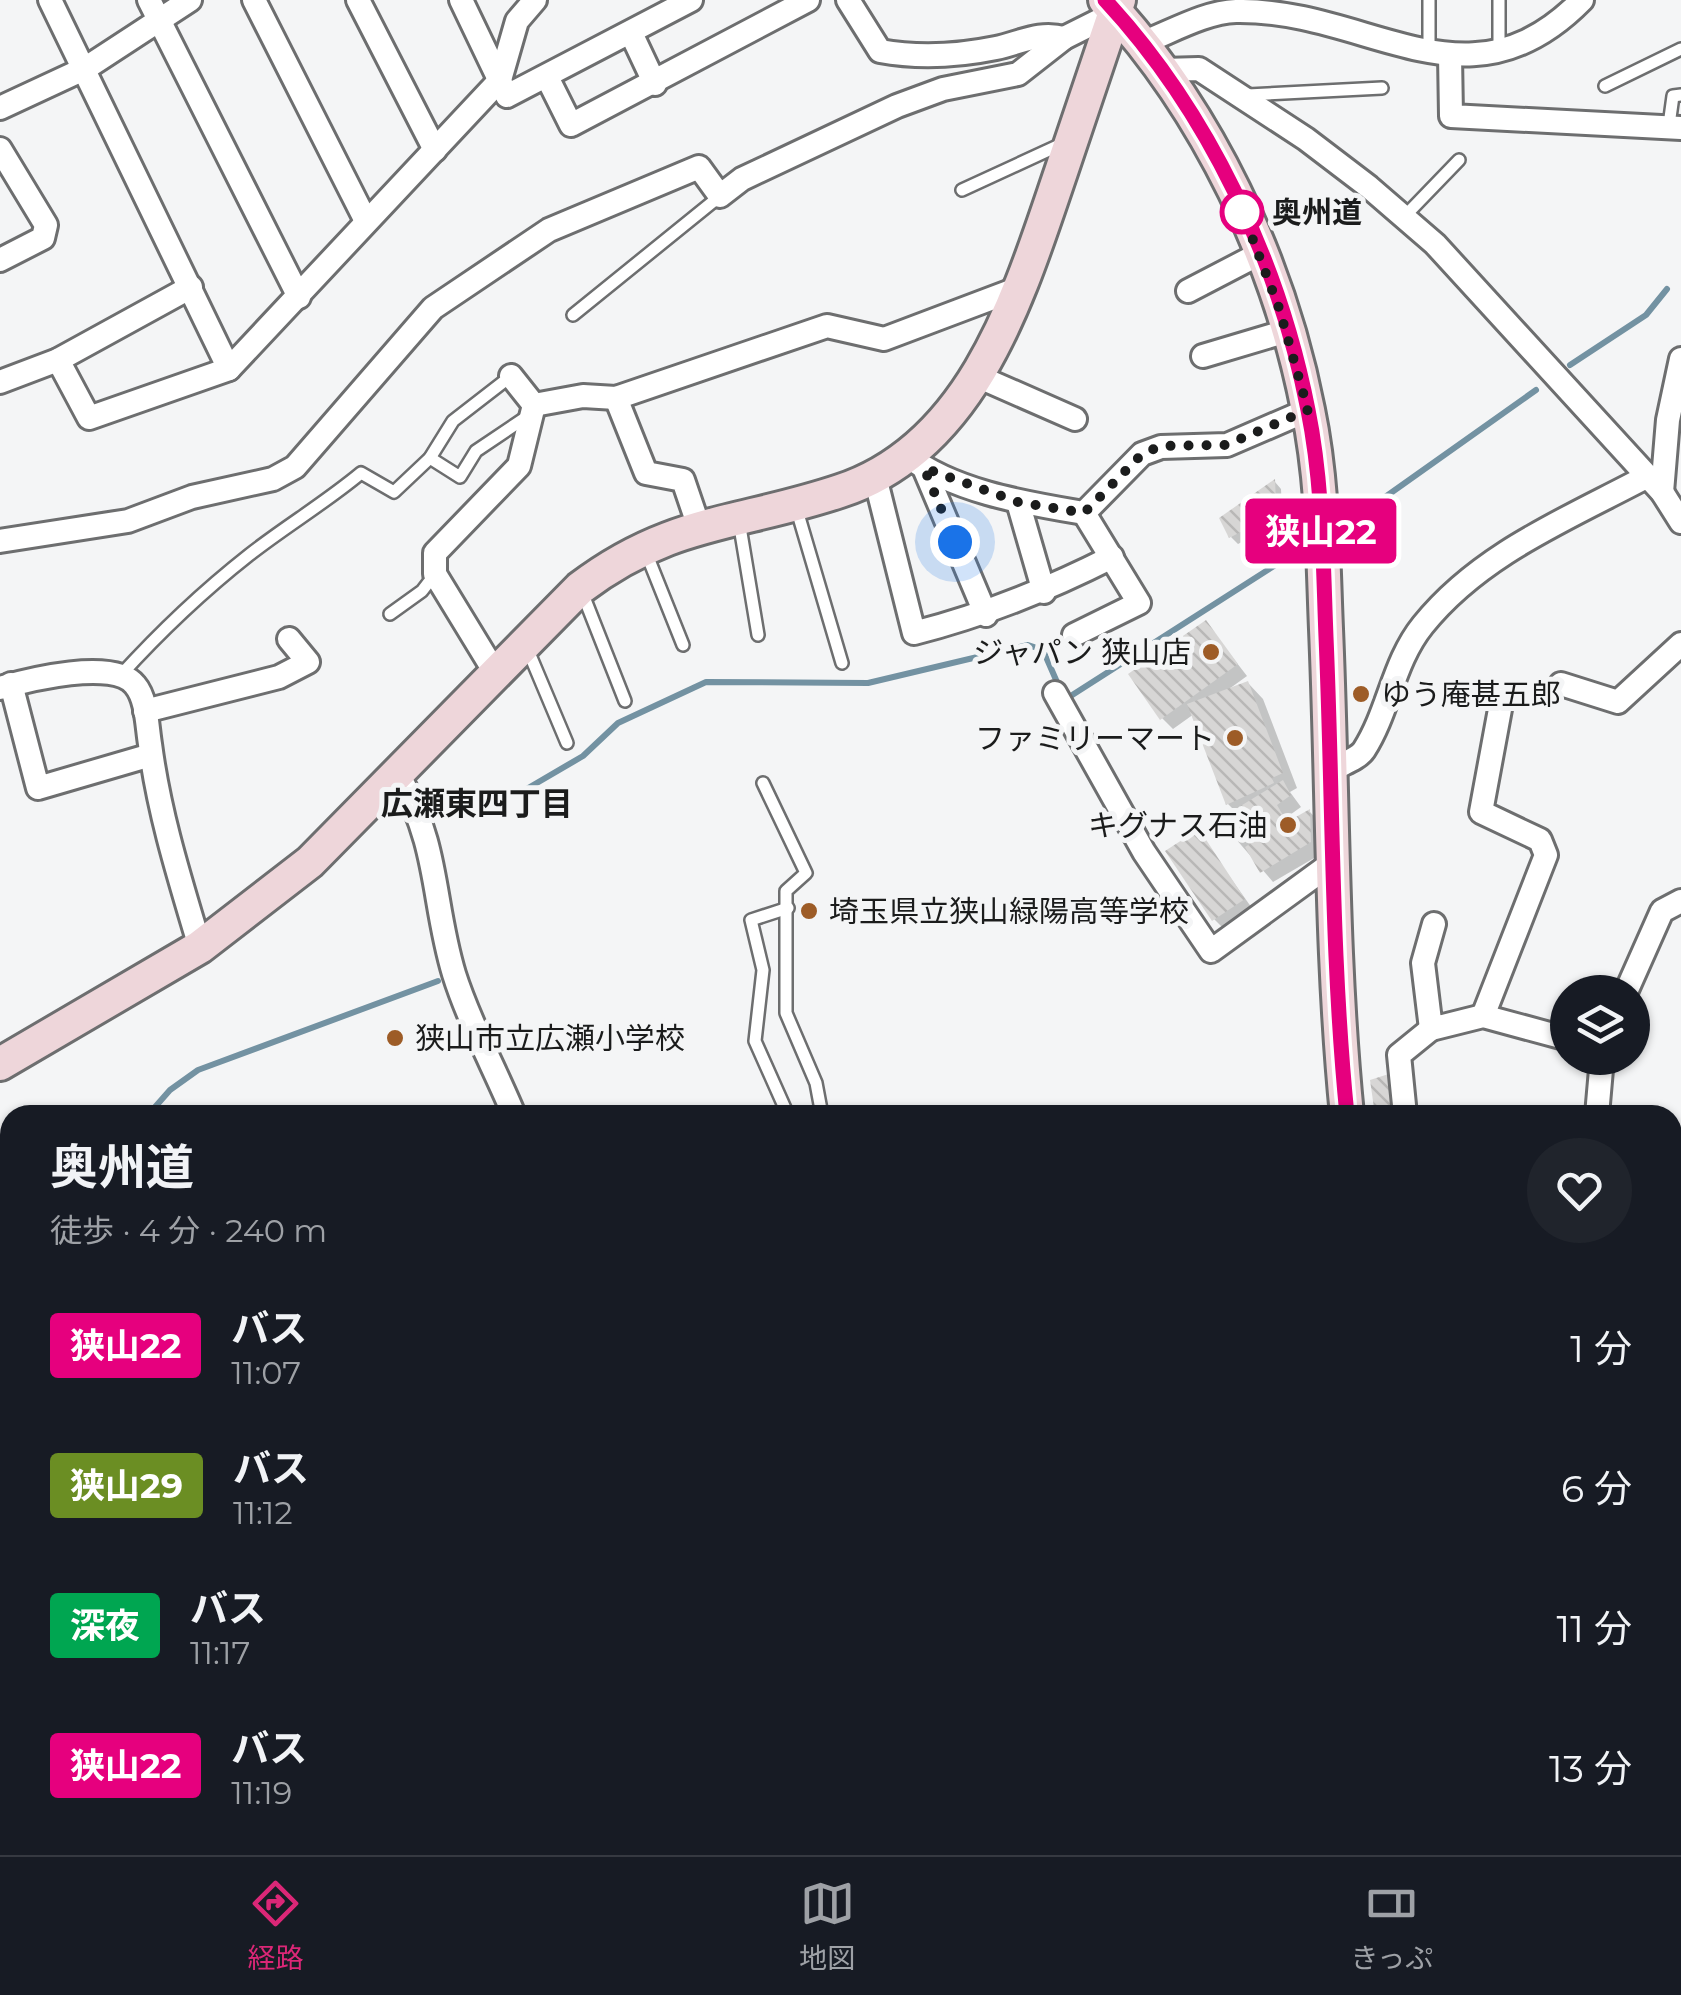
<!DOCTYPE html>
<html lang="ja">
<head>
<meta charset="utf-8">
<style>
	:root { --surface:#171b24; --page:#20242c; --text:#f1f3f6; --muted:#9ea1a6; --line:#363941; --accent:#db2777 }
	body { margin:0; font-family:Montserrat,"Noto Sans JP",sans-serif; background:var(--page); color:var(--text); height:100vh; display:flex; flex-direction:column; font-size:38px; white-space:nowrap }
	* { box-sizing:border-box; margin:0 }
	p { font-size:32px; color:var(--muted) }
	.icon { flex:none; width:55px; height:55px; fill:none; stroke:currentColor; stroke-width:2; stroke-linecap:round; stroke-linejoin:round }
	.map { position:relative; flex:1; overflow:hidden }
	.sheet { position:absolute; left:0px; top:1105px; width:1682px; height:750px; display:flex; flex-direction:column; background:var(--surface); border-radius:30px 30px 0 0; box-shadow:0 2px 8px #0004 }
	.sheet>* { flex:none }
	.badge { padding:0 20px; border-radius:8px; font-size:35px; line-height:65px }
	.fabs { position:absolute; left:1550px; top:975px; display:grid; gap:20px }
	.fabs a { display:grid; place-items:center; width:100px; height:100px; border-radius:50%; background:var(--surface); box-shadow:0 2px 8px #0004; font-size:50px }
	.you { position:absolute; width:50px; height:50px; margin:-25px; border:8px solid #fff; border-radius:50%; background:#1a73e8; box-shadow:0 0 0 15px #1a73e833 }
	.map>.badge { position:absolute; translate:-50% -50%; box-shadow:0 0 0 5px #fff }
	.round { display:grid; place-items:center; flex:none; width:105px; height:105px; border-radius:52px; background:var(--page) }
	.head { display:flex; align-items:center; justify-content:space-between; height:170px; padding:0 50px }
	h1 { font-size:48px; font-weight:700; line-height:75px }
	ul { padding:0; list-style:none }
	li { display:flex; align-items:center; gap:30px; height:140px; padding:0 50px }
	li div { flex:1 }
	li b { display:block; font-size:38px }
	li em { font-style:normal }
	li .badge { min-width:110px; font-weight:700; text-align:center }
	.dock { display:flex; justify-content:space-around; align-items:center; height:140px; border-top:2px solid var(--line); background:var(--surface); font-size:28px; color:var(--muted) }
	.dock a { display:grid; justify-items:center; gap:5px }
	.dock .selected { color:var(--accent) }
	.map>svg:first-child { display:block }
	.shadow { fill:#0003; fill-rule:evenodd }
	.lines { fill:none; stroke-linecap:round; stroke-linejoin:round }
	.stream { stroke:#7392a2; stroke-width:6 }
	.building { fill:url(#building-back-hatch) }
	.lane-casing { stroke:#6d6e6f; stroke-width:16 }
	.street-casing { stroke:#6d6e6f; stroke-width:28 }
	.secondary-casing { stroke:#6d6e6f; stroke-width:38 }
	.lane { stroke:#fff; stroke-width:11 }
	.street { stroke:#fff; stroke-width:22 }
	.secondary { stroke:#eed6da; stroke-width:32 }
	.line-casing { stroke:#fff; stroke-width:22 }
	.line { stroke:#e6007e; stroke-width:15 }
	.walk { stroke:#1b1c1c; stroke-width:10; stroke-dasharray:0 18 }
	.stop-dot { fill:#fff; stroke:#e6007e; stroke-width:5 }
	.poi-dot { fill:#9d5c27; stroke:#f4f5f6; stroke-width:4 }
	.labels { text-anchor:middle; dominant-baseline:central; stroke-width:10; stroke-linejoin:round; paint-order:stroke }
	.stop-label { font-size:30px; font-weight:bold; fill:#1b1c1c; stroke:#f4f5f6; text-anchor:start }
	.poi-label { font-size:30px; fill:#1b1c1c; stroke:#f4f5f6; text-anchor:end }
	.neighbourhood-label { font-size:32px; font-weight:bold; fill:#1b1c1c; stroke:#f4f5f6 }
</style>
</head>
<body>
<div class="map">
<svg width="1681" height="1855" viewBox="0 0 1681 1855">
	<defs>
		<pattern id="building-back-hatch" width="6" height="6" patternUnits="userSpaceOnUse" patternTransform="scale(2.5)"><rect width="6" height="6" fill="#d7d6d5"/><path d="M-1 5l2 2M0 0l6 6M5-1l2 2" fill="none" stroke="#b8b7b6"/></pattern>
	</defs>
	<rect width="100%" height="100%" fill="#f4f5f6"/>
	<g class="shadow">
		<path d="M1275 482 1281 489 1282 510 1276 512 1280 522 1238 544 1231 537Z"/>
		<path d="M1206 623 1247 676 1229 689 1248 683 1263 699 1297 788 1290 792 1301 807 1287 817 1290 823 1310 812 1320 823 1321 854 1273 882 1235 838 1236 812 1228 804 1194 714 1173 729 1162 718ZM1268 824 1272 832 1262 839 1257 831Z"/>
		<path d="M1198 832 1254 911 1225 930 1214 919Z"/>
	</g>
	<g class="lines">
		<g class="stream">
			<path d="M1570 365 1646 315 1667 289"/>
			<path d="M1371 507 1536 390"/>
			<path d="M1066 699 1288 557"/>
			<path d="M432 809 518 794 583 756 618 723 706 682 868 683 1028 645 1043 650 1060 689"/>
			<path d="M148 1115 170 1090 198 1070 438 981"/>
			<path d="M0 1312 10 1299"/>
			<path d="M1669 1855 1681 1821"/>
		</g>
	</g>
	<g class="building">
		<path d="M1275 479 1276 503 1271 505 1274 515 1229 538 1219 518Z"/>
		<path d="M1206 620 1238 664 1160 720 1128 674Z"/>
		<path d="M1248 681 1283 773 1272 778 1274 783 1226 805 1187 704Z"/>
		<path d="M1283 780 1291 795 1277 805 1287 822 1310 809 1311 842 1260 873 1245 847 1269 832 1259 812 1248 819 1253 827 1233 839 1221 818Z"/>
		<path d="M1199 829 1245 899 1212 921 1165 851Z"/>
		<path d="M1398 1071V1113L1375 1115 1370 1080Z"/>
	</g>
	<g class="lines">
		<g class="lane-casing">
			<g id="lane">
				<path d="M1499 50V0"/>
				<path d="M1429 51V0"/>
				<path d="M1605 86 1681 49"/>
				<path d="M1248 95 1382 88"/>
				<path d="M1669 125 1673 96 1681 95"/>
				<path d="M962 190 1064 143"/>
				<path d="M1404 217 1459 160"/>
				<path d="M573 315 720 196"/>
				<path d="M430 458 460 477 476 451 528 416"/>
				<path d="M796 507 842 663"/>
				<path d="M739 521 758 635"/>
				<path d="M645 550 683 645"/>
				<path d="M582 592 625 701"/>
				<path d="M390 614 422 591 435 574"/>
				<path d="M527 648 567 743"/>
				<path d="M120 676C160 632 202 592 249 555 286 526 325 503 361 473L394 492 430 458 453 421 511 376"/>
				<path d="M763 783 806 873 786 891V1013L816 1083 822 1115"/>
				<path d="M788 908 751 920 763 970 755 1041 788 1115"/>
				<path d="M0 1631 10 1627"/>
				<path d="M0 1780 10 1774"/>
				<path d="M0 1849 10 1842"/>
			</g>
		</g>
		<g class="street-casing">
			<g id="street">
				<path d="M50 0 229 369"/>
				<path d="M149 0 299 297"/>
				<path d="M254 0 366 221"/>
				<path d="M358 0 435 150"/>
				<path d="M461 0 507 96 691 0"/>
				<path d="M848 0 880 51C918 58 957 56 996 48 1020 43 1039 31 1064 38"/>
				<path d="M631 33 655 84"/>
				<path d="M1142 43C1171 32 1205 12 1236 11 1371 9 1467 117 1582 0"/>
				<path d="M1450 55 1451 116 1681 128"/>
				<path d="M1163 70 1199 69 1306 139 1369 187 1435 244 1662 492 1681 522"/>
				<path d="M547 77 571 125 808 0"/>
				<path d="M0 108 86 68 190 0"/>
				<path d="M0 149 46 225 43 238 0 260"/>
				<path d="M1188 291 1261 253"/>
				<path d="M1203 356 1287 331"/>
				<path d="M58 360 89 418 229 369 500 80 517 21 535 0"/>
				<path d="M977 376 1075 419"/>
				<path d="M0 382 58 360 191 287"/>
				<path d="M616 398 646 473 683 480 699 527"/>
				<path d="M534 405 583 396 616 398 827 326 884 339 1019 288"/>
				<path d="M906 455C954 492 1025 503 1084 513L1142 454 1161 447 1227 445 1308 410"/>
				<path d="M924 468 986 615"/>
				<path d="M875 477 914 633C985 615 1047 590 1112 557"/>
				<path d="M1662 492 1668 420 1681 359"/>
				<path d="M1018 502 1044 592"/>
				<path d="M0 541 128 521 192 497 273 479 295 467 433 308 549 230 699 167 720 196 742 179 897 106 943 89 1018 74 1064 38 1116 12"/>
				<path d="M1074 635 1139 603 1084 513"/>
				<path d="M496 674 435 574V553L519 466 534 405 511 376"/>
				<path d="M11 684 38 788 151 755"/>
				<path d="M1561 684 1618 702 1681 644"/>
				<path d="M0 688C28 680 114 658 135 685 147 699 147 726 150 744 159 814 180 880 200 947"/>
				<path d="M1055 693 1144 852 1211 951 1336 860"/>
				<path d="M145 711 279 677 308 662 289 639"/>
				<path d="M1332 770C1341 764 1358 759 1364 750 1389 711 1393 662 1423 625 1480 554 1567 519 1646 477"/>
				<path d="M399 776C440 849 432 901 454 974 469 1022 495 1069 514 1115"/>
				<path d="M1434 924 1423 963 1431 1029 1483 1016 1568 1039"/>
				<path d="M1626 992 1662 911 1681 901"/>
				<path d="M1483 1016 1546 855 1540 840 1481 812 1503 693"/>
				<path d="M1405 1115 1399 1055 1431 1029"/>
				<path d="M1597 1115 1602 1058"/>
				<path d="M0 1500 10 1513"/>
				<path d="M1672 1628 1681 1622"/>
				<path d="M718 1845 723 1855"/>
				<path d="M1049 1845 1057 1855"/>
				<path d="M1203 1845 1210 1855"/>
				<path d="M1546 1845 1620 1855"/>
				<path d="M948 1855 955 1845"/>
				<path d="M1158 1855 1173 1845"/>
				<path d="M1350 1855 1352 1845"/>
				<path d="M1479 1855 1529 1851"/>
			</g>
		</g>
		<g class="secondary-casing">
			<g id="secondary">
				<path d="M1105 0C1208 111 1279 261 1308 410 1323 482 1323 557 1326 629 1333 791 1331 955 1347 1115"/>
				<path d="M0 1064 200 947 310 862 580 588C671 519 739 525 840 491 975 447 1020 292 1061 172 1080 115 1100 58 1119 0"/>
				<path d="M1672 1687 1681 1694"/>
				<path d="M137 1855 146 1845"/>
			</g>
		</g>
		<use href="#lane" class="lane"/>
		<use href="#street" class="street"/>
		<use href="#secondary" class="secondary"/>
	</g>
	<g class="lines">
		<g class="line-casing">
			<path id="line" d="M1105 0C1208 111 1279 261 1308 410 1323 484 1323 562 1326 637 1333 796 1331 957 1347 1115"/>
		</g>
		<use href="#line" class="line"/>
		<path class="walk" d="M955 542 924 468 1018 502 1084 513 1142 454 1161 446 1226 445 1308 410 1279 308 1240 206 1242 212"/>
	</g>
	<circle class="stop-dot" cx="1242" cy="212" r="20"/>
	<g class="poi-dot">
		<circle cx="1211" cy="652" r="10"/>
		<circle cx="1361" cy="694" r="10"/>
		<circle cx="1235" cy="738" r="10"/>
		<circle cx="1288" cy="825" r="10"/>
		<circle cx="809" cy="911" r="10"/>
		<circle cx="395" cy="1038" r="10"/>
	</g>
	<g class="labels">
		<g class="stop-label">
			<text x="1272" y="212">奥州道</text>
		</g>
		<g class="poi-label">
			<text x="1191" y="652">ジャパン 狭山店</text>
			<text x="1381" y="694" text-anchor="start">ゆう庵甚五郎</text>
			<text x="1215" y="738">ファミリーマート</text>
			<text x="1268" y="825">キグナス石油</text>
			<text x="829" y="911" text-anchor="start">埼玉県立狭山緑陽高等学校</text>
			<text x="415" y="1038" text-anchor="start">狭山市立広瀬小学校</text>
		</g>
		<g class="neighbourhood-label">
			<text x="477" y="803">広瀬東四丁目</text>
		</g>
	</g>
</svg>
<div class="fabs">
<a><svg class="icon" aria-label="layers" viewBox="0 0 24 24"><path d="M12 4l9 5-9 5-9-5zM3 14l9 5 9-5"/></svg></a>
</div>
<div class="you" style="left:955px;top:542px"></div>
<b class="badge" style="left:1321px;top:531px;background:#e6007e;color:#fff">狭山22</b>
<section class="sheet">
<div class="head"><div><h1>奥州道</h1><p>徒歩 · 4 分 · 240 m</p></div><a class="round"><svg class="icon" aria-label="heart" viewBox="0 0 24 24"><path d="M12 20l-8-8c-3-5 5-10 8-4 3-6 11-1 8 4z"/></svg></a></div>
<ul>
<li><span class="badge" style="background:#e6007e;color:#fff">狭山22</span><div><b>バス</b><p>11:07</p></div><em>1 分</em></li>
<li><span class="badge" style="background:#6b8e23;color:#fff">狭山29</span><div><b>バス</b><p>11:12</p></div><em>6 分</em></li>
<li><span class="badge" style="background:#00a651;color:#fff">深夜</span><div><b>バス</b><p>11:17</p></div><em>11 分</em></li>
<li><span class="badge" style="background:#e6007e;color:#fff">狭山22</span><div><b>バス</b><p>11:19</p></div><em>13 分</em></li>
</ul>
</section>
</div>
<nav class="dock">
<a class="selected"><svg class="icon" aria-label="directions" viewBox="0 0 24 24"><path d="M12 3l9 9-9 9-9-9zM9 14v-3h6M13 9l2 2-2 2"/></svg>経路</a>
<a><svg class="icon" aria-label="map" viewBox="0 0 24 24"><path d="M3 6l6-2 6 2 6-2v14l-6 2-6-2-6 2zM9 4v14M15 6v14"/></svg>地図</a>
<a><svg class="icon" aria-label="tickets" viewBox="0 0 24 24"><path d="M3 7h18v10H3zM15 7v10"/></svg>きっぷ</a>
</nav>
</body>
</html>
